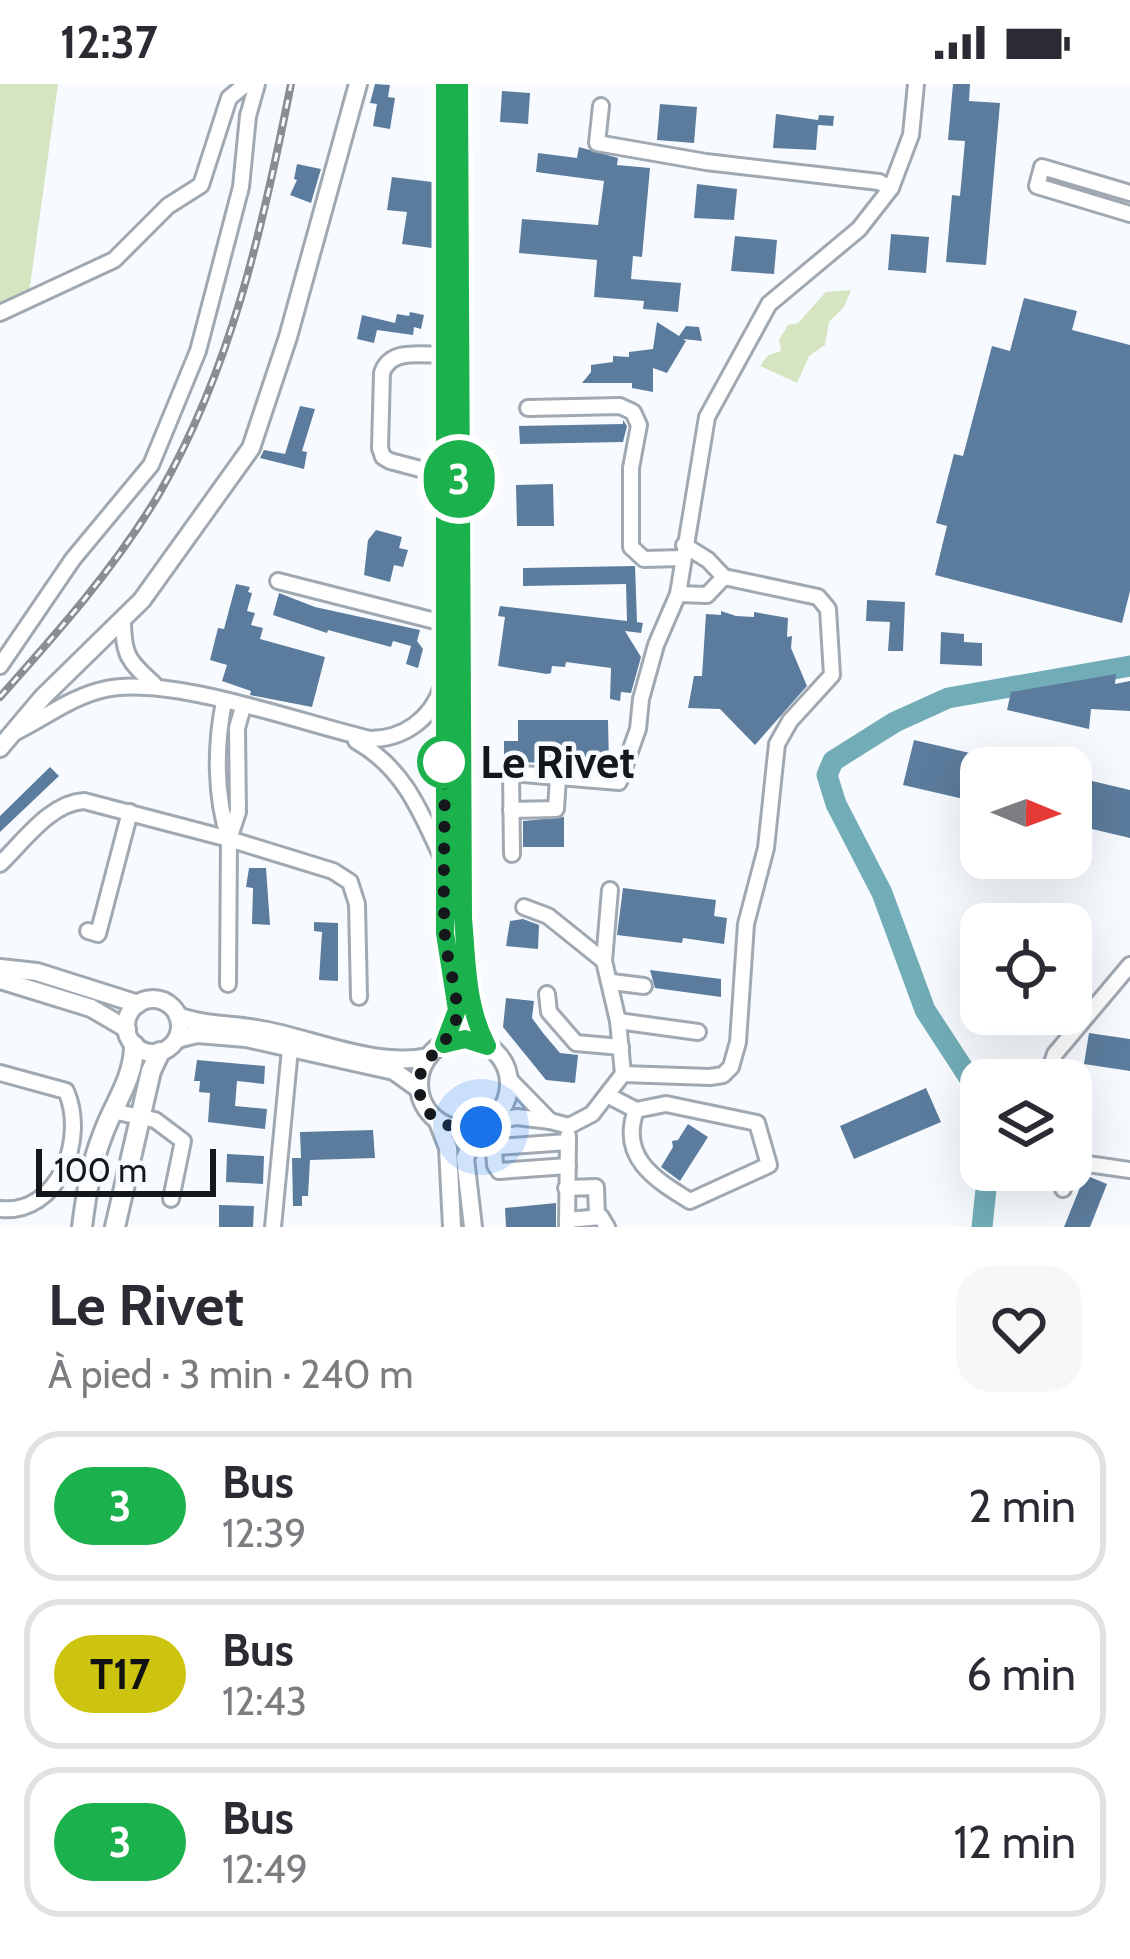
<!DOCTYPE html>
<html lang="fr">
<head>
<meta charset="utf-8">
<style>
	:root { --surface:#fff; --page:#f7f7f7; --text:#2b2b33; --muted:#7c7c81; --line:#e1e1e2 }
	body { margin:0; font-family:Cabin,sans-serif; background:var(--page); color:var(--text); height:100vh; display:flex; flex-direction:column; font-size:45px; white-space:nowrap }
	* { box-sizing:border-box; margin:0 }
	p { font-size:39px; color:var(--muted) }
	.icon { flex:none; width:66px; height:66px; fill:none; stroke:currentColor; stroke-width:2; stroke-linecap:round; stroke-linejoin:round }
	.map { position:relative; height:1143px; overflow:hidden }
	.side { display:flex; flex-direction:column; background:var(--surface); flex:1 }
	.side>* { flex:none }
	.badge { padding:0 24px; border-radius:39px; font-size:42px; line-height:78px }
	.needle { width:78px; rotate:91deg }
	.buttons { position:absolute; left:960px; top:663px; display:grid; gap:24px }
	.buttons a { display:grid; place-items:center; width:132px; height:132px; border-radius:24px; background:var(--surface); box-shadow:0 12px 48px #0002; font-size:60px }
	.scale { position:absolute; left:36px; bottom:30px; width:180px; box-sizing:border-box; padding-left:12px; border:6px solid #15181b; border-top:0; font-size:33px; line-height:42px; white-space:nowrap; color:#15181b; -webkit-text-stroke:9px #f7fbff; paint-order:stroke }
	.you { position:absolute; width:60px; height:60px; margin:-30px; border:9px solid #fff; border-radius:50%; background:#1a73e8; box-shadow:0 0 0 18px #1a73e833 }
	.map>.badge { position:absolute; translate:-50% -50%; box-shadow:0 0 0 6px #fff }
	.round { display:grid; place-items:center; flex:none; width:126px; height:126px; border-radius:36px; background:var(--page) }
	.overview { display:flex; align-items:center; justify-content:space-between; height:204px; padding:0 48px }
	h1 { font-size:57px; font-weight:700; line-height:90px }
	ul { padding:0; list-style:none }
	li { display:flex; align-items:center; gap:36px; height:150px; margin:0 24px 18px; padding:0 24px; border:6px solid var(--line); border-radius:36px }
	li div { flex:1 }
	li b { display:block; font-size:45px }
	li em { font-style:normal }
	li .badge { min-width:132px; font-weight:700; text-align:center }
	.status { display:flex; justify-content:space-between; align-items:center; height:84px; padding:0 60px; background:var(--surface); direction:ltr }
	.status svg { height:33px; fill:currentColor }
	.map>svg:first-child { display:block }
	.green { fill:#d5e5c2 }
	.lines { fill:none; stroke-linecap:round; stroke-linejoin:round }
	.river { stroke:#72adb7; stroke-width:21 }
	.building { fill:#5c7c9d }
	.minor-casing { stroke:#a0a9b2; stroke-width:20 }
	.major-casing { stroke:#a0a9b2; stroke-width:22 }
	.highway-casing { stroke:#a0a9b2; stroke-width:24 }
	.minor { stroke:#fff; stroke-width:14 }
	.major { stroke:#fff; stroke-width:16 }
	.highway { stroke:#fff; stroke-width:18 }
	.rail-casing { stroke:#8a8e91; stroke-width:8 }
	.rail { stroke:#f7fbff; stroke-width:3; stroke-dasharray:9; stroke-linecap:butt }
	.line-casing { stroke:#fff; stroke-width:27 }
	.line { stroke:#1bb14d; stroke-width:18 }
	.walk { stroke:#15181b; stroke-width:12; stroke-dasharray:0 21.6 }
	.stop-dot { fill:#fff; stroke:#1bb14d; stroke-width:6 }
	.labels { text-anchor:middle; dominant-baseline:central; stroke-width:9; stroke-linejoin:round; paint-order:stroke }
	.stop-label { font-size:45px; font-weight:bold; fill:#15181b; stroke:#f7fbff; text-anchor:start }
</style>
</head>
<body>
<div class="status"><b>12:37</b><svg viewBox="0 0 49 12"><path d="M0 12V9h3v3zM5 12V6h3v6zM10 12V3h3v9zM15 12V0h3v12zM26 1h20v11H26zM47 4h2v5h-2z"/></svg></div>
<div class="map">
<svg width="1130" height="1143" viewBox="0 0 1130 1143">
	<rect width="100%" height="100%" fill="#f7fbff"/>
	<g class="green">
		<path d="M0 0H58L29 210 0 237Z"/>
		<path d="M851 206 844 223 829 238 825 261 809 272 797 299 760 282 768 271 781 267 779 256 788 241 798 239 826 208Z"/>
	</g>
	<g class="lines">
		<g class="river">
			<path d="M981 1012 925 926 882 809 836 720 827 691 833 677 895 638 948 614 1130 582"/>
			<path d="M982 1143 988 1086"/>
		</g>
	</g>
	<g class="building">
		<path d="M375 0 390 1 388 13 395 14 390 45 373 42 377 20 370 19Z"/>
		<path d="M953 0H970L969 17 1000 19 986 181 946 178 952 111 960 112 965 57 948 56Z"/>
		<path d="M502 7 530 9 528 40 500 38Z"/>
		<path d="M660 20 697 23 694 59 657 56Z"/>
		<path d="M776 30 818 36 819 31 834 32 833 42 818 41 816 66 773 64Z"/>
		<path d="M579 63 618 74 617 81 650 84 642 173 633 172 631 195 681 199 678 228 643 225 644 217 594 213 597 176 519 169 522 135 598 141 604 97 536 88 538 69 577 74Z"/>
		<path d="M297 80 321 85 311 119 290 111 297 96 294 95Z"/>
		<path d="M392 93 432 98V164L402 160 407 128 387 126Z"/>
		<path d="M697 100 737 105 734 136 694 134Z"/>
		<path d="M891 150 929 153 926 189 888 186Z"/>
		<path d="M735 152 777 156 774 190 731 187Z"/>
		<path d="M1024 214 1077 227 1072 246 1130 261V507L1122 539 935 491 947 442 936 439 954 370 963 372 992 262 1010 267Z"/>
		<path d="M410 228 424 231 421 245 414 243 413 251 377 246 374 259 357 255 362 231 395 239 397 230 409 232Z"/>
		<path d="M657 238 679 252 686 242 699 243 702 257 683 255 686 257 667 289 653 284V308L632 304V299H582L591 288V281L613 278V272L629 273V268L653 265Z"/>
		<path d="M300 322 315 325 302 367 307 368 304 385 260 374 264 366 285 370Z"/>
		<path d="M623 336 627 342 623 358 520 360 519 342 623 340Z"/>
		<path d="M553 400 554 442H517L516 401Z"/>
		<path d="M376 446 402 453 399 464 408 466 403 483 394 481 390 498 364 491 368 456Z"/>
		<path d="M635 482 637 538 643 539 641 549 625 547 641 573 631 609 621 608 620 617 610 615 611 584 566 578 565 583 552 582 551 589 547 590 498 582 505 533 498 532 500 522 627 537 626 500 523 502V484Z"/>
		<path d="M236 500 250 503 248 508 252 509 247 527 255 529 251 541 263 544 260 555 325 573 312 623 250 611 251 607 222 597 227 581 210 576 218 544 224 545Z"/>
		<path d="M279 509 315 523 420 546 417 557 423 565 418 584 406 580 411 562 393 557 391 563 328 546 327 549 273 531Z"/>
		<path d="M867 516 905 518 903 567H888L890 538 866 537Z"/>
		<path d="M721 527 736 532 754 533V528L788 534 787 553 792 552 791 564 807 602 755 661 720 625 688 624 694 592H702L706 530 721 531Z"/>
		<path d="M941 548 964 550V558L982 559V582L940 580Z"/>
		<path d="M1116 590 1115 600 1130 597V627L1091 625 1089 645 1007 626 1011 608Z"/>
		<path d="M518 636H608L609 681 517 678 518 671H504V657H518Z"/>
		<path d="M914 656 1017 680V684H981V719L903 701Z"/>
		<path d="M50 683 59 692 0 748V732Z"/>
		<path d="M1071 692 1130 706V754L1071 740Z"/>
		<path d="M564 733V763H523V737Z"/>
		<path d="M249 784H266L270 841 252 840 253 804 246 803Z"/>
		<path d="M623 804 716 816 714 832 727 834 724 860 683 854 682 859 617 851Z"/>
		<path d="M523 835 539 841 538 865 506 862 510 837Z"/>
		<path d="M314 838 338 839V897L319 896 322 848 314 847Z"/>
		<path d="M650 886 721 895V913L655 904Z"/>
		<path d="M506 914 534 917 532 934 543 949 560 969 578 971 575 999 546 996 503 943Z"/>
		<path d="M1089 949 1130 955V987L1084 980Z"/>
		<path d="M197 976 265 982 264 1000 237 997 235 1022 267 1025 265 1045 208 1038 210 1009 199 1008 200 997H194Z"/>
		<path d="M926 1004 941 1038 854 1075 840 1042Z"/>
		<path d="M688 1040 708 1053 680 1097 661 1083 673 1063 672 1057 678 1056Z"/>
		<path d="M373 1046 375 1074 310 1076 308 1112H302V1122H293L292 1074H301L300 1048Z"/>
		<path d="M227 1070 264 1072 263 1100 226 1098Z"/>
		<path d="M1085 1091 1107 1100 1090 1143H1064Z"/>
		<path d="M556 1119V1143H506L505 1124Z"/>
		<path d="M219 1121 254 1122 253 1143H219Z"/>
	</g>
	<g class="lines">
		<g class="minor-casing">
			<g id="minor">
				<path d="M601 22 597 59 706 78 879 98 891 104"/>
				<path d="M1130 109 1042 83 1037 102 1130 130"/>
				<path d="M0 229 114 176 168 122 201 101 229 14 246 0"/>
				<path d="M528 324 620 322 633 328 639 341 631 384V463L644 475 682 474"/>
				<path d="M443 391 390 377 383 373 380 364 382 289C390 264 421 271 444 271"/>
				<path d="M278 497 443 539"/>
				<path d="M678 510 707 511 724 493"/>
				<path d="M123 535C123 571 128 577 154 600"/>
				<path d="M0 582 73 475 151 381 198 267 241 103 248 32 257 0"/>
				<path d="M224 618C215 662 215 712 229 755"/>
				<path d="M14 649C45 634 72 612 106 605 171 591 301 639 370 655 404 655 431 635 442 603"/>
				<path d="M356 657C404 684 421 728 443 776"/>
				<path d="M511 726 556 725 558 693"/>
				<path d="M512 770 511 689 619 698 638 645 641 615 656 561 678 510 707 333 769 220 859 145 891 104 911 51 916 0"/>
				<path d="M0 780C24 757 50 719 84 717L229 755 333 787 350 798 357 820 359 913"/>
				<path d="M524 823 548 832 604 877"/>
				<path d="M88 847 98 850 130 728"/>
				<path d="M612 898 644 902"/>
				<path d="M228 900 229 755 238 728 237 644 243 623"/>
				<path d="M547 910 549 928 576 959 621 963"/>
				<path d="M618 937 698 948"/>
				<path d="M0 989 66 1007C87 1054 59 1131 0 1125"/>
				<path d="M623 990 710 993 723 991 731 983 738 958 746 840 766 764 777 660 790 637 832 591 828 525 818 513 724 493 708 476 684 461"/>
				<path d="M1048 990 1055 970 1130 881"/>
				<path d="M609 1012 636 1026 666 1020 757 1039 769 1081 690 1117C654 1095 619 1073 636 1026"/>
				<path d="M112 1027 155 1036 183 1057 171 1115"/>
				<path d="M550 1037 569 1042 592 1030 623 990 618 937 604 877 610 806"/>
				<path d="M489 1038 517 1033 550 1037 509 995"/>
				<path d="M568 1082 499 1087 495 1081 494 1066 497 1063 568 1058"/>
				<path d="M566 1104 596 1103 597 1133"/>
				<path d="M1063 1105 1066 1093 1081 1079 1130 1086"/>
				<path d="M567 1136 601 1133 607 1143"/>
				<path d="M273 1143 290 965"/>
				<path d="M567 1143 568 1052"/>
			</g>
		</g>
		<g class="major-casing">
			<g id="major">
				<path d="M459 0 463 834C467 878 466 922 487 961"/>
				<path d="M0 664 43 613 142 516 251 364 288 253 358 0"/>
				<path d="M0 884 37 888 138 920"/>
				<path d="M0 896 91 924 127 945"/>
				<circle cx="153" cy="942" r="27"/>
				<path d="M178 932C204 942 234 940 262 946 313 955 375 984 428 973"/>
				<path d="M177 955 197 950 246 954 394 987 419 1005"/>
				<circle cx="464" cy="1000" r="45"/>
				<path d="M444 960 457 927 445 849V0"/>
				<path d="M438 1038 448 1064 452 1143"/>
				<path d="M473 1143 465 1074 480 1043"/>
			</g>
		</g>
		<g class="highway-casing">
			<g id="highway">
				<path d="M82 1143C86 1111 91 1080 103 1050 114 1019 134 995 134 961"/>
				<path d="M115 1143 151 987 160 968"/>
			</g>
		</g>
		<use href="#minor" class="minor"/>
		<use href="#major" class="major"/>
		<use href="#highway" class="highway"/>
		<g class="rail-casing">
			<path id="rail" d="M0 613C57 549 115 484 159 410 232 283 263 142 291 0"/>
		</g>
		<use href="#rail" class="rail"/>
	</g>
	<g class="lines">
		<g class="line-casing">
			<path id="line" d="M445 0V849L457 926 444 960 465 955 487 962C466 922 467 878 463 834L459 0"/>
		</g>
		<use href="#line" class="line"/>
		<path class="walk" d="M444 678C446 736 442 795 445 853 447 877 456 901 457 926 458 963 408 973 421 1014 430 1041 456 1047 481 1043"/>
	</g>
	<circle class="stop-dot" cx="444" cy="678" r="24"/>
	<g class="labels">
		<g class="stop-label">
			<text x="480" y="678">Le Rivet</text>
		</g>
	</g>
</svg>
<div class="buttons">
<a><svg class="needle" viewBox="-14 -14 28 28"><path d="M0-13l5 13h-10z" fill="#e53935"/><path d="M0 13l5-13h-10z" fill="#7c7c81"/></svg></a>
<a><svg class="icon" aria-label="locate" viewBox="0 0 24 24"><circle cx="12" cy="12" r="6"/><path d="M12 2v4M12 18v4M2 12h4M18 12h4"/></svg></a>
<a><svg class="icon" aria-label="layers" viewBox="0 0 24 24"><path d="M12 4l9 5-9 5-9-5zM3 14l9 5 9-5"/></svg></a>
</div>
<div class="scale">100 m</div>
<div class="you" style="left:481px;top:1043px"></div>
<b class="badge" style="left:459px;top:395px;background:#1bb14d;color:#fff">3</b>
</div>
<section class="side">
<div class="overview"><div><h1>Le Rivet</h1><p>À pied · 3 min · 240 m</p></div><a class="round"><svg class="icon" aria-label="heart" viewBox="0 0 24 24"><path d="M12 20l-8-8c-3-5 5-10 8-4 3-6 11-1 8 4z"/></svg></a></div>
<ul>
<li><span class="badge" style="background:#1bb14d;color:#fff">3</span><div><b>Bus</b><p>12:39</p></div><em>2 min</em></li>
<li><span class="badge" style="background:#ccc40f;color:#111">T17</span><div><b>Bus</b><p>12:43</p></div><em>6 min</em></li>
<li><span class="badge" style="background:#1bb14d;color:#fff">3</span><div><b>Bus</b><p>12:49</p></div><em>12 min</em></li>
</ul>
</section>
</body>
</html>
